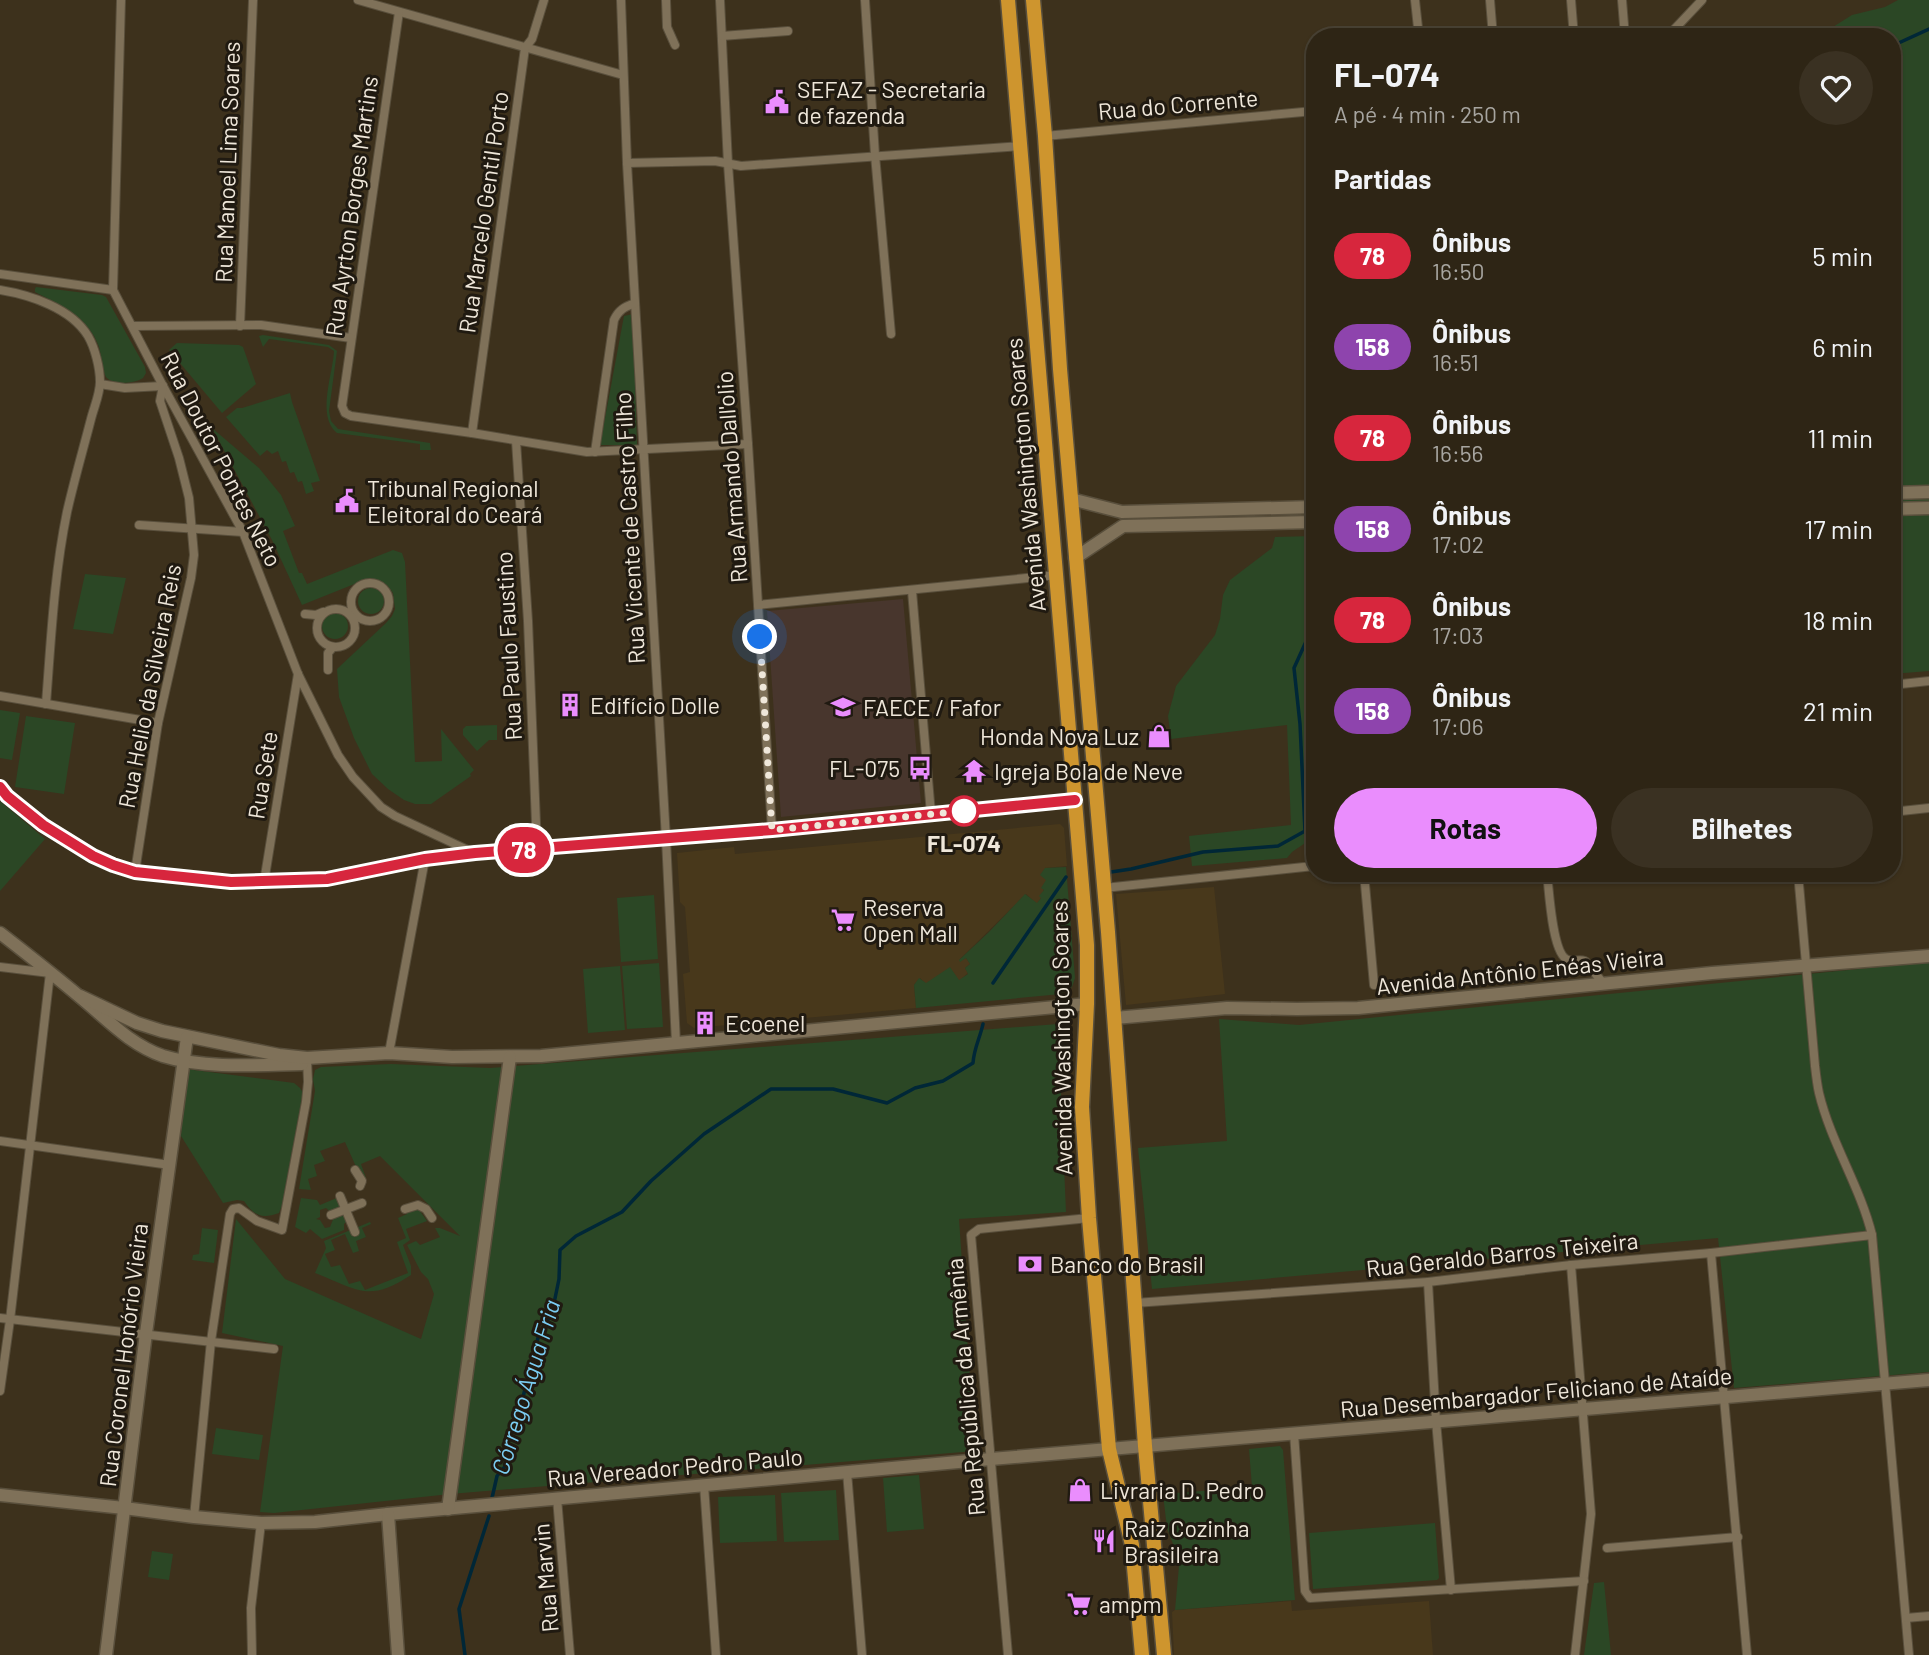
<!DOCTYPE html>
<html lang="pt">
<head>
<meta charset="utf-8">
<style>
	:root { --surface:#2e2515; --page:#3a3122; --text:#f1f3f6; --muted:#a7a5a0; --line:#494234; --accent:#ea8dfd }
	body { margin:0; font-family:Barlow,sans-serif; background:var(--page); color:var(--text); height:100vh; display:flex; flex-direction:column; font-size:26px; white-space:nowrap }
	* { box-sizing:border-box; margin:0 }
	p { font-size:23px; color:var(--muted) }
	.icon { flex:none; width:38px; height:38px; fill:none; stroke:currentColor; stroke-width:2; stroke-linecap:round; stroke-linejoin:round }
	.map { position:relative; flex:1; overflow:hidden }
	.side { position:absolute; left:1306px; top:28px; width:595px; height:854px; display:flex; flex-direction:column; background:var(--surface); border-radius:28px; box-shadow:0 2px 5px #0004,0 0 0 2px var(--line) }
	.side>* { flex:none }
	.badge { padding:0 14px; border-radius:23px; font-size:24px; line-height:46px }
	.you { position:absolute; width:35px; height:35px; margin:-18px; border:5px solid #fff; border-radius:50%; background:#1a73e8; box-shadow:0 0 0 10px #1a73e833 }
	.map>.badge { position:absolute; translate:-50% -50%; box-shadow:0 0 0 4px #fff }
	h2 { padding:0 28px; font-size:26px; line-height:63px }
	.round { display:grid; place-items:center; flex:none; width:74px; height:74px; border-radius:37px; background:var(--page) }
	.head { display:flex; align-items:center; justify-content:space-between; height:119px; padding:0 28px }
	h1 { font-size:33px; font-weight:700; line-height:52px }
	.cta { display:flex; gap:14px; margin-top:auto; padding:14px 28px }
	.cta a { flex:1; height:80px; border-radius:42px; background:var(--accent); color:#111; font-size:28px; font-weight:700; line-height:80px; text-align:center }
	.cta a+a { background:var(--page); color:var(--text) }
	ul { padding:0; list-style:none }
	li { display:flex; align-items:center; gap:21px; height:91px; padding:0 28px }
	li div { flex:1 }
	li b { display:block; font-size:26px }
	li em { font-style:normal }
	li .badge { min-width:77px; font-weight:700; text-align:center }
	.map>svg:first-child { display:block }
	.built { fill:#48381b }
	.education { fill:#48362d }
	.green { fill:#2b4725 }
	.lines { fill:none; stroke-linecap:round; stroke-linejoin:round }
	.stream { stroke:#002737; stroke-width:3.5 }
	.street-casing { stroke:#594f3c; stroke-width:10 }
	.secondary-casing { stroke:#594f3c; stroke-width:15 }
	.highway-casing { stroke:#594f3c; stroke-width:17 }
	.street { stroke:#7f7159; stroke-width:8 }
	.secondary { stroke:#7f7159; stroke-width:12 }
	.highway { stroke:#ce952e; stroke-width:14 }
	.line-casing { stroke:#fff; stroke-width:16 }
	.line { stroke:#d7263d; stroke-width:10 }
	.walk { stroke:#efe7da; stroke-width:7; stroke-dasharray:0 12.6 }
	.stop-dot { fill:#fff; stroke:#d7263d; stroke-width:3.5 }
	.labels { text-anchor:middle; dominant-baseline:central; stroke-width:6; stroke-linejoin:round; paint-order:stroke }
	.poi-label { font-size:23px; fill:#efe7da; stroke:#201a11; text-anchor:start }
	.street-label { font-size:23px; fill:#efe7da; stroke:#201a11 }
	.stop-label { font-size:23px; font-weight:bold; fill:#efe7da; stroke:#201a11 }
	.water-label { font-size:24px; font-style:italic; fill:#7bcdf2; stroke:#201a11 }
</style>
</head>
<body>
<div class="map">
<svg width="1929" height="1655" viewBox="0 0 1929 1655">
	<rect width="100%" height="100%" fill="#3d311c"/>
	<g class="built">
		<path d="M1060 824 1064 828 1067 866 1045 868 1047 880 1041 898 1037 904 1026 894 959 960 966 958 970 964 965 968 968 973 959 981 926 984 920 978 914 985 916 1008 694 1028 687 1023 683 974 690 972 685 907 680 902 677 853 734 847 735 854Z"/>
		<path d="M1214 887 1225 994 1126 1005 1116 894Z"/>
		<path d="M1291 1601 1292 1611 1429 1601 1433 1655H1174L1172 1612 1175 1610Z"/>
	</g>
	<path class="education" d="M903 599 921 803 781 817 767 611Z"/>
	<g class="green">
		<path d="M1898 0H1929V671L1892 674V37H1817L1852 15 1885 7Z"/>
		<path d="M36 287 102 295 106 297 145 367 146 373 143 378C136 383 115 386 107 378 103 375 101 353 99 347 89 318 61 305 35 292V289Z"/>
		<path d="M633 314 637 445H600L624 316Z"/>
		<path d="M263 335 329 345 337 351 329 411 331 421 338 429 430 443 431 450H420V444L337 433C316 416 333 374 334 351L328 347 269 339 263 347 259 336Z"/>
		<path d="M177 343 239 345 243 347 256 384 222 413 169 350Z"/>
		<path d="M290 393 292 402 320 481 311 483 314 491 306 494 302 481 298 482 294 472 290 473 286 461 282 462 278 451 272 454 267 450 260 456 226 417 237 408H242Z"/>
		<path d="M212 428 259 468 281 495 295 526 283 531 299 573H302L307 584 393 550 402 553 405 562 415 762 442 761 441 729 474 770 470 774 471 776 431 804H415L404 800 388 789 372 774 354 738 339 697 337 669 386 623 392 616 395 609 393 593 387 585 376 579H367L302 605 272 540Z"/>
		<path d="M1314 536V837L1292 852 1287 858 1192 866 1189 836 1291 825 1287 725 1171 739 1168 716 1176 686 1215 635 1220 619 1223 595 1230 580 1272 548 1275 537Z"/>
		<path d="M85 574 126 578 113 634 73 629Z"/>
		<circle cx="371" cy="601" r="13"/>
		<circle cx="335" cy="626" r="13"/>
		<path d="M0 710 20 713 12 760 0 758Z"/>
		<path d="M26 716 75 723 64 794 15 787Z"/>
		<path d="M497 725V740H489L477 751 463 735V729L466 726Z"/>
		<path d="M0 801 45 839 0 891Z"/>
		<path d="M1066 867 1075 978 1072 987 1061 994 916 1008 914 985 919 978 926 983 950 967 959 980 968 974 965 968 970 964 966 958 960 962 959 960 989 932 1025 894 1037 903 1041 898 1039 896 1044 890 1041 888 1046 880 1040 875 1045 868Z"/>
		<path d="M654 895 658 959 621 962 617 898Z"/>
		<path d="M1929 962V1372L1734 1388 1718 1238 1152 1289 1138 1148 1227 1141 1219 1019 1299 1025Z"/>
		<path d="M659 963 663 1027 627 1029 622 966Z"/>
		<path d="M620 966 625 1030 588 1033 583 969Z"/>
		<path d="M1058 1024 1066 1212 959 1219 975 1451 450 1494 274 1513 260 1512 283 1346 222 1333 236 1219 285 1279 421 1339 434 1294 428 1279 421 1272 407 1245 416 1241 420 1245 440 1237 435 1228H440L460 1236 380 1156 361 1164 366 1178 362 1180 345 1142 320 1151 325 1161 314 1165 317 1176 308 1179 311 1190 299 1189 315 1091 313 1079 315 1070 321 1067 391 1064 490 1068Z"/>
		<path d="M186 1069 294 1083 300 1088 303 1093 282 1205 279 1213C262 1219 254 1216 244 1201L237 1200 223 1203 181 1136Z"/>
		<path d="M339 1197 344 1208 332 1213 326 1208 320 1210V1217L316 1219 320 1220 325 1228 330 1227 334 1217 345 1211 349 1219 344 1224V1230L322 1239 310 1229 306 1233 295 1227 301 1198 317 1200 320 1205Z"/>
		<path d="M417 1207 427 1221 406 1229 410 1240 403 1245 411 1266V1275C369 1303 358 1290 315 1273L326 1248 324 1241 370 1222 371 1224 362 1228 366 1237 356 1241 359 1251 353 1253 345 1234 331 1240 335 1250 325 1254 331 1267 340 1265 349 1284 360 1281 365 1290 408 1273 397 1242 406 1238 398 1218 407 1214V1211Z"/>
		<path d="M202 1228 218 1230 214 1263 192 1260 193 1255 199 1254Z"/>
		<path d="M216 1428 263 1435 259 1460 212 1454Z"/>
		<path d="M1280 1446 1283 1450 1295 1600 1175 1610 1179 1566 1176 1552 1167 1528 1163 1494 1252 1487 1249 1449Z"/>
		<path d="M919 1475 924 1529 887 1532 883 1478Z"/>
		<path d="M836 1490 839 1540 784 1542 781 1493Z"/>
		<path d="M775 1495 777 1541 720 1543 718 1497Z"/>
		<path d="M1435 1523 1439 1578 1437 1580 1313 1589 1309 1533Z"/>
		<path d="M152 1551 173 1554 169 1580 148 1577Z"/>
		<path d="M1604 1582 1611 1655H1584L1594 1583Z"/>
	</g>
	<g class="lines">
		<g class="stream">
			<path d="M1892 46 1929 29"/>
			<path d="M1111 872 1131 869 1203 852 1278 846 1305 831 1300 724 1294 668 1314 624"/>
			<path d="M993 983 1066 877"/>
			<path d="M492 1498 497 1476 507 1464 506 1439 522 1401 539 1334 552 1313 559 1279 560 1250 576 1236 622 1212 651 1181 704 1134 771 1089H833L887 1103 915 1088 943 1081 973 1063C974 1048 980 1038 983 1024"/>
			<path d="M465 1655 459 1609 489 1516"/>
		</g>
		<g class="street-casing">
			<g id="street">
				<path d="M121 0 113 290 163 386 243 532 298 674 338 755 353 777 381 807 395 816 472 852"/>
				<path d="M358 0 623 75"/>
				<path d="M621 0 627 163 666 839 676 1043"/>
				<path d="M666 0 667 27 675 45"/>
				<path d="M720 0 728 164 748 444 772 830"/>
				<path d="M865 0 875 155 891 334"/>
				<path d="M1415 0 1419 37"/>
				<path d="M1490 0 1493 37"/>
				<path d="M1571 0 1574 37"/>
				<path d="M1622 0 1625 37"/>
				<path d="M399 12 342 406 345 413 351 416 472 433 587 452 748 444"/>
				<path d="M722 36 788 31"/>
				<path d="M1667 37 1702 0"/>
				<path d="M1045 136 1314 111"/>
				<path d="M627 163 715 161 741 166 1021 146"/>
				<path d="M0 274 113 290"/>
				<path d="M0 290C30 295 71 308 88 336 95 348 100 368 100 382 100 394 94 407 91 419 83 450 74 481 67 512 54 575 51 640 46 704"/>
				<path d="M133 326 261 325 351 338"/>
				<path d="M240 326 253 0"/>
				<path d="M100 384 125 388 163 386"/>
				<path d="M472 433 525 48 532 39 544 0"/>
				<path d="M516 441 528 621 537 849"/>
				<path d="M595 452 614 320C619 309 625 307 635 303"/>
				<path d="M139 525 243 532"/>
				<circle cx="370" cy="602" r="19"/>
				<path d="M912 591 931 814"/>
				<path d="M758 605 1057 575"/>
				<circle cx="336" cy="628" r="19"/>
				<path d="M305 614 316 615 323 612"/>
				<path d="M328 670V653L333 647"/>
				<path d="M1892 685 1929 681"/>
				<path d="M0 696 158 723"/>
				<path d="M0 787 7 796 43 825 93 856 113 865 135 872 231 882 327 879 425 859 475 853 772 830 1075 800"/>
				<path d="M1892 812 1929 808"/>
				<path d="M135 872 158 723 191 578 194 555 189 498 179 458 160 401 163 386"/>
				<path d="M1364 873 1374 985"/>
				<path d="M1547 873C1549 889 1552 955 1568 960 1574 962 1578 959 1585 961L1603 983"/>
				<path d="M1798 873 1815 1066C1816 1075 1817 1084 1819 1093 1831 1143 1860 1186 1872 1235L1909 1655"/>
				<path d="M264 882 298 674"/>
				<path d="M1104 888 1314 866"/>
				<path d="M0 967 50 973 10 1320 0 1391"/>
				<path d="M389 1053 425 859"/>
				<path d="M0 1141 170 1165"/>
				<path d="M355 1170 362 1181 360 1186"/>
				<path d="M340 1196 355 1232"/>
				<path d="M405 1209 418 1205 426 1209 432 1218"/>
				<path d="M331 1215 362 1203"/>
				<path d="M1711 1253 1747 1655"/>
				<path d="M1571 1265 1591 1514 1575 1655"/>
				<path d="M1428 1282 1436 1421 1451 1590"/>
				<path d="M1135 1303 1428 1282 1571 1265 1711 1253 1872 1235"/>
				<path d="M0 1318 274 1349"/>
				<path d="M1294 1433 1305 1591 1310 1598 1584 1581"/>
				<path d="M847 1472 862 1655"/>
				<path d="M704 1485 716 1655"/>
				<path d="M557 1498 570 1655"/>
				<path d="M194 1517 211 1341 230 1214 233 1209 239 1208 257 1221 282 1230 306 1102 308 1082 307 1059"/>
				<path d="M1607 1548 1738 1537"/>
				<path d="M1906 1618 1929 1616"/>
				<path d="M252 1655 251 1608 261 1523"/>
				<path d="M1008 1655 971 1235 979 1229 1089 1218"/>
			</g>
		</g>
		<g class="secondary-casing">
			<g id="secondary">
				<path d="M1892 493 1929 492"/>
				<path d="M1071 499 1122 512 1314 507"/>
				<path d="M1892 509 1929 508"/>
				<path d="M1075 558 1123 526 1314 522"/>
				<path d="M0 933C27 954 54 975 80 997 107 1019 129 1044 163 1056 205 1069 259 1065 302 1064"/>
				<path d="M80 996 137 1023 162 1031 279 1055 307 1058 389 1053 452 1057 541 1056 1087 1004"/>
				<path d="M1115 1018 1227 1008 1297 1009 1358 1008 1712 973 1929 956"/>
				<path d="M0 1495 124 1508 194 1517 261 1523 315 1522 388 1514 991 1459 1929 1380"/>
				<path d="M448 1509 510 1057"/>
				<path d="M388 1514 398 1655"/>
				<path d="M106 1655 146 1333 187 1037"/>
			</g>
		</g>
		<g class="highway-casing">
			<g id="highway">
				<path d="M1008 0 1087 945V1004L1082 1107 1089 1218 1109 1449 1132 1545 1142 1655"/>
				<path d="M1033 0 1045 136 1060 369 1108 932 1145 1446 1164 1655"/>
			</g>
		</g>
		<use href="#street" class="street"/>
		<use href="#secondary" class="secondary"/>
		<use href="#highway" class="highway"/>
	</g>
	<g class="lines">
		<g class="line-casing">
			<path id="line" d="M0 787 7 796 43 825 93 856 113 865 135 872 231 882 327 879 425 859 475 853 772 830 1075 800"/>
		</g>
		<use href="#line" class="line"/>
		<path class="walk" d="M760 637 772 830 964 811"/>
	</g>
	<defs>
		<g id="civic-bare" transform="scale(1.89)"><path d="M-.6-6.5H3V-4.5H.6V-3L4-1V1h2V6H-6V1h2V-1L-.6-3ZM-1.2 2.5V6h2.4V2.5Z" fill="#ea8dfd" stroke="#201a11" stroke-width="2.5" paint-order="stroke"/></g>
		<g id="building-bare" transform="scale(1.89)"><path d="M-4-6H4V6H1V3H-1V6H-4ZM-2.5-4.3h1.7v1.8h-1.7ZM.8-4.3h1.7v1.8H.8ZM-2.5-1h1.7V.8h-1.7ZM.8-1h1.7V.8H.8Z" fill="#ea8dfd" stroke="#201a11" stroke-width="2.5" paint-order="stroke"/></g>
		<g id="university-bare" transform="scale(1.89)"><path d="M0-5L7-2L0 1L-7-2ZM-4 1L0 2.5L4 1V4Q0 6-4 4Z" fill="#ea8dfd" stroke="#201a11" stroke-width="2.5" paint-order="stroke"/></g>
		<g id="shop-bare" transform="scale(1.89)"><path d="M-5-2.5h2.3a2.7 3.5 0 0 1 5.4 0H5L5.5 6h-11ZM-1.5-2.5h3a1.5 2.3 0 0 0-3 0Z" fill="#ea8dfd" stroke="#201a11" stroke-width="2.5" paint-order="stroke"/></g>
		<g id="bus-bare" transform="scale(1.89)"><path d="M-5-6H5V4H4V6H2V4H-2V6H-4V4H-5ZM-3.5-4V0h7V-4ZM-3.5 1.2v1.5H-2V1.2ZM2 1.2v1.5H3.5V1.2Z" fill="#ea8dfd" stroke="#201a11" stroke-width="2.5" paint-order="stroke"/></g>
		<g id="temple-bare" transform="scale(1.89)"><path d="M0-6L5-2H3V0L6.5 2.5H4V6H1.5V3h-3V6H-4V2.5H-6.5L-3 0V-2H-5Z" fill="#ea8dfd" stroke="#201a11" stroke-width="2.5" paint-order="stroke"/></g>
		<g id="supermarket-bare" transform="scale(1.89)"><path d="M-6-5.5h2.5l.6 2H6L4.5 2H-2.5L-4.4-4H-6ZM-1.5 3.2a1.3 1.3 0 1 0 .1 0ZM3 3.2a1.3 1.3 0 1 0 .1 0Z" fill="#ea8dfd" stroke="#201a11" stroke-width="2.5" paint-order="stroke"/></g>
		<g id="bank-bare" transform="scale(1.89)"><path d="M-6-4H6V4H-6ZM0-2.3a2.3 2.3 0 1 0 0 4.6a2.3 2.3 0 1 0 0-4.6Z" fill="#ea8dfd" stroke="#201a11" stroke-width="2.5" paint-order="stroke"/></g>
		<g id="restaurant-bare" transform="scale(1.89)"><path d="M-5-6h1v4h1v-4h1v4h1v-4h1v5L-1.5 .5V6h-2V.5L-5-1ZM5-6V6H3V1.5H1.5Q1.5-4 5-6Z" fill="#ea8dfd" stroke="#201a11" stroke-width="2.5" paint-order="stroke"/></g>
	</defs>
	<g fill-rule="evenodd">
		<use href="#civic-bare" x="777" y="102"/>
		<use href="#civic-bare" x="347" y="501"/>
		<use href="#building-bare" x="570" y="705"/>
		<use href="#university-bare" x="843" y="707"/>
		<use href="#shop-bare" x="1159" y="736"/>
		<use href="#bus-bare" x="920" y="768"/>
		<use href="#temple-bare" x="974" y="771"/>
		<use href="#supermarket-bare" x="843" y="920"/>
		<use href="#building-bare" x="705" y="1023"/>
		<use href="#bank-bare" x="1030" y="1264"/>
		<use href="#shop-bare" x="1080" y="1490"/>
		<use href="#restaurant-bare" x="1104" y="1541"/>
		<use href="#supermarket-bare" x="1079" y="1604"/>
	</g>
	<circle class="stop-dot" cx="964" cy="811" r="14"/>
	<g class="labels">
		<g class="poi-label">
			<text x="797" y="89">SEFAZ - Secretaria<tspan x="797" dy="26">de fazenda</tspan></text>
			<text x="367" y="488">Tribunal Regional<tspan x="367" dy="26">Eleitoral do Ceará</tspan></text>
			<text x="590" y="705">Edifício Dolle</text>
			<text x="863" y="707">FAECE / Fafor</text>
			<text x="1139" y="736" text-anchor="end">Honda Nova Luz</text>
			<text x="900" y="768" text-anchor="end">FL-075</text>
			<text x="994" y="771">Igreja Bola de Neve</text>
			<text x="863" y="907">Reserva<tspan x="863" dy="26">Open Mall</tspan></text>
			<text x="725" y="1023">Ecoenel</text>
			<text x="1050" y="1264">Banco do Brasil</text>
			<text x="1100" y="1490">Livraria D. Pedro</text>
			<text x="1124" y="1528">Raiz Cozinha<tspan x="1124" dy="26">Brasileira</tspan></text>
			<text x="1099" y="1604">ampm</text>
		</g>
		<g class="street-label">
			<text transform="translate(1178 104) rotate(-5)">Rua do Corrente</text>
			<text transform="translate(227 162) rotate(-88)">Rua Manoel Lima Soares</text>
			<text transform="translate(351 206) rotate(-82)">Rua Ayrton Borges Martins</text>
			<text transform="translate(483 212) rotate(-82)">Rua Marcelo Gentil Porto</text>
			<text transform="translate(222 459) rotate(63)">Rua Doutor Pontes Neto</text>
			<text transform="translate(1025 475) rotate(-95)">Avenida Washington Soares</text>
			<text transform="translate(731 477) rotate(-94)">Rua Armando Dall'olio</text>
			<text transform="translate(629 528) rotate(-93)">Rua Vicente de Castro Filho</text>
			<text transform="translate(508 646) rotate(-93)">Rua Paulo Faustino</text>
			<text transform="translate(149 686) rotate(-79)">Rua Helio da Silveira Reis</text>
			<text transform="translate(262 775) rotate(-81)">Rua Sete</text>
			<text transform="translate(1520 971) rotate(-6)">Avenida Antônio Enéas Vieira</text>
			<text transform="translate(1061 1038) rotate(-91)">Avenida Washington Soares</text>
			<text transform="translate(1502 1254) rotate(-6)">Rua Geraldo Barros Teixeira</text>
			<text transform="translate(123 1355) rotate(-83)">Rua Coronel Honório Vieira</text>
			<text transform="translate(965 1387) rotate(-95)">Rua República da Armênia</text>
			<text transform="translate(1536 1392) rotate(-5)">Rua Desembargador Feliciano de Ataíde</text>
			<text transform="translate(675 1467) rotate(-5)">Rua Vereador Pedro Paulo</text>
			<text transform="translate(545 1578) rotate(-95)">Rua Marvin</text>
		</g>
		<g class="stop-label">
			<text x="964" y="843">FL-074</text>
		</g>
		<g class="water-label">
			<text transform="translate(525 1387) rotate(-73)">Córrego Água Fria</text>
		</g>
	</g>
</svg>
<div class="you" style="left:760px;top:637px"></div>
<b class="badge" style="left:524px;top:850px;background:#d7263d;color:#fff">78</b>
<section class="side">
<div class="head"><div><h1>FL-074</h1><p>A pé · 4 min · 250 m</p></div><a class="round"><svg class="icon" aria-label="heart" viewBox="0 0 24 24"><path d="M12 20l-8-8c-3-5 5-10 8-4 3-6 11-1 8 4z"/></svg></a></div>
<h2>Partidas</h2>
<ul>
<li><span class="badge" style="background:#d7263d;color:#fff">78</span><div><b>Ônibus</b><p>16:50</p></div><em>5 min</em></li>
<li><span class="badge" style="background:#8e44ad;color:#fff">158</span><div><b>Ônibus</b><p>16:51</p></div><em>6 min</em></li>
<li><span class="badge" style="background:#d7263d;color:#fff">78</span><div><b>Ônibus</b><p>16:56</p></div><em>11 min</em></li>
<li><span class="badge" style="background:#8e44ad;color:#fff">158</span><div><b>Ônibus</b><p>17:02</p></div><em>17 min</em></li>
<li><span class="badge" style="background:#d7263d;color:#fff">78</span><div><b>Ônibus</b><p>17:03</p></div><em>18 min</em></li>
<li><span class="badge" style="background:#8e44ad;color:#fff">158</span><div><b>Ônibus</b><p>17:06</p></div><em>21 min</em></li>
</ul>
<div class="cta"><a>Rotas</a><a>Bilhetes</a></div>
</section>
</div>
</body>
</html>
